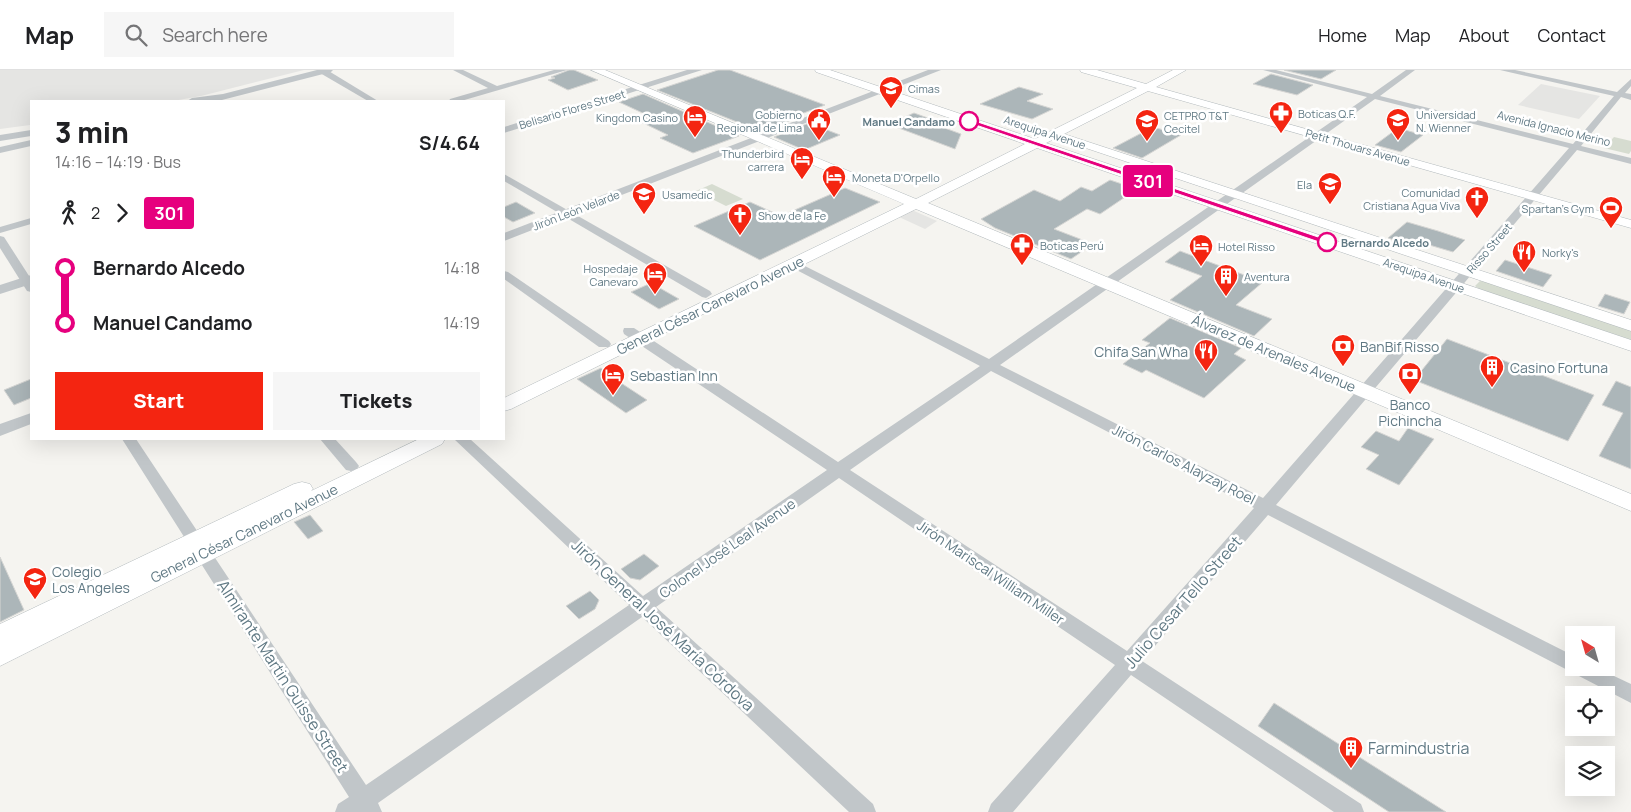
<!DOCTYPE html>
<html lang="en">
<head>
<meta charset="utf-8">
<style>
	:root { --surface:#fff; --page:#f6f6f6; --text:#202124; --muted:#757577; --line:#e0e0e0; --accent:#f42511 }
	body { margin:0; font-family:Manrope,sans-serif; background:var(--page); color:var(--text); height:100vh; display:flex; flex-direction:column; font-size:19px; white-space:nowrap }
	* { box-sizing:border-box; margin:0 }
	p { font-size:16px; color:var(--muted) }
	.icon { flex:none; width:28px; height:28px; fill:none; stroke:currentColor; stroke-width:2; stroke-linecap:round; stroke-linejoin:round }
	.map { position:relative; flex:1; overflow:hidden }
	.panel { position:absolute; left:30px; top:30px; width:475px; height:340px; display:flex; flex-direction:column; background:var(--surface); border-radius:0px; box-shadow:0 5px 20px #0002 }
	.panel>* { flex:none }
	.badge { padding:0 10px; border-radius:4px; font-size:18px; line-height:32px }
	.needle { width:32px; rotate:323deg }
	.buttons { position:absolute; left:1565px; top:556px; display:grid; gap:10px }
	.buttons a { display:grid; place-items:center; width:50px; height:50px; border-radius:0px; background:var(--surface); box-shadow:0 5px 20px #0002; font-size:25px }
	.map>.badge { position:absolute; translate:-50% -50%; box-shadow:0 0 0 2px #fff }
	.legs { display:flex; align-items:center; gap:8px; height:55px; padding:0 25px; font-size:16px }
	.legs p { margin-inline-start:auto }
	.head { display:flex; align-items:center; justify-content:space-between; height:85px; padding:0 25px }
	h1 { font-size:28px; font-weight:800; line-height:38px }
	.primary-button { display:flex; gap:10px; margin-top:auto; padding:10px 25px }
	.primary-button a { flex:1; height:58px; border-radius:0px; background:var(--accent); color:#fff; font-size:20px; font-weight:800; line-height:58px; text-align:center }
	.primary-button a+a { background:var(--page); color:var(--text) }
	ul { padding:0 25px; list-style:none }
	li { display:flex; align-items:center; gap:18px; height:55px; font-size:19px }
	li i { display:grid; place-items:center; width:8px; height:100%; margin:0 6px; background:currentColor }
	li i::after { content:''; width:12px; height:12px; margin:-6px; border:4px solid; border-radius:50%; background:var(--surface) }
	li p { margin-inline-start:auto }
	li:first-child i { background:linear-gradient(#0000 50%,currentColor 0) }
	li:last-child i { background:linear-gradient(currentColor 50%,#0000 0) }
	header { display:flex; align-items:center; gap:30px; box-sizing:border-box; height:70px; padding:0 25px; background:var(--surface); border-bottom:1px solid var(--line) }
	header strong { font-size:24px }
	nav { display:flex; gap:28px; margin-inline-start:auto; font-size:18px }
	.search { width:350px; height:45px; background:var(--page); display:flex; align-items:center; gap:12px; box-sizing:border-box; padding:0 18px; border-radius:0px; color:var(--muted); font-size:19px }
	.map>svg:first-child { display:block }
	.built { fill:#e5e5e3 }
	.green { fill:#d6dcd0 }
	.building { fill:#acb6b9; stroke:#d5d5d3 }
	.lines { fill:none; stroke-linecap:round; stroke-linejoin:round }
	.secondary-casing { stroke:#b3babd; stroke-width:1 }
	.minor { fill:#c1c6c9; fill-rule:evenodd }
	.tertiary { fill:#c1c6c9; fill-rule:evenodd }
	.secondary { fill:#fff; fill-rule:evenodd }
	.line-1 { fill:#e6007e; stroke:#fff }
	.stop-1-dot { fill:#fff; stroke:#e6007e; stroke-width:2.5 }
	.labels { text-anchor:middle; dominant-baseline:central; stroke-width:5; stroke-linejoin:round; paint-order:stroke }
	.far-poi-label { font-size:11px; fill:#607984; stroke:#fff; text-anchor:start }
	.far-street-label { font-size:11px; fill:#607984; stroke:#fff }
	.far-stop-label { font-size:11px; font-weight:bold; fill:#607984; stroke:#fff; text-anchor:end }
	.street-label { font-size:14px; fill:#607984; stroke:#fff }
	.poi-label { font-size:14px; fill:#607984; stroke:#fff; text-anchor:start }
	.near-street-label { font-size:16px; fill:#607984; stroke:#fff }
	.near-poi-label { font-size:16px; fill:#607984; stroke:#fff; text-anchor:start }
</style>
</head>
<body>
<header>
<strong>Map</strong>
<div class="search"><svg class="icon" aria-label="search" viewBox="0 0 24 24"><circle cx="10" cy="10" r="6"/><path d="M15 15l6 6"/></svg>Search here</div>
<nav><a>Home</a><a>Map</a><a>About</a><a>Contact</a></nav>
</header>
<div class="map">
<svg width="1631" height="742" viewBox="0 0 1631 742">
	<rect width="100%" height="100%" fill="#f5f4f0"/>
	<g class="built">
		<path d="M0 0H304L201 26 173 31H31L30 55 0 59Z"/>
		<path d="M1541 14 1600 26 1579 49 1518 35Z"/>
		<path d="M912 140 937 151 925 159 899 147Z"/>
	</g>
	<g class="green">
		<path d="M1614 67 1631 71V81L1629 84 1604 78Z"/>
		<path d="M712 114 743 129 726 136 696 121Z"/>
		<path d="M1480 211 1490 212 1631 260V271L1482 221 1475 216Z"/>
	</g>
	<g class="building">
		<path d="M569 0H574L598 10 568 20 548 10 555 8 551 7Z"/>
		<path d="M718 0H730L825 35 793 47 797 48 762 62 657 20Z"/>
		<path d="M1284 0H1336L1321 9Z"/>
		<path d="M1271 4 1313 15 1297 25 1253 14Z"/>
		<path d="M1019 17 1043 24 1027 31 1053 39 1032 49 980 34Z"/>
		<path d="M643 24 739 66 693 83 660 68 668 65 637 50 649 46 619 32Z"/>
		<path d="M914 43 936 51 931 53 961 64 955 79 888 54Z"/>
		<path d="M809 53 840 65 804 80 774 67Z"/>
		<path d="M1153 57 1181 65 1142 88 1113 78Z"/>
		<path d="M1398 58 1423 65 1401 82 1375 75Z"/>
		<path d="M1110 110 1137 119 1100 144 1087 139 1054 159 1093 174 1071 189 995 158 981 149 1034 120 1060 131 1081 117 1092 121Z"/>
		<path d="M845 118 880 132 760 190 694 156 750 132 781 146Z"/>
		<path d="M516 132 535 143 513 152 504 147V137Z"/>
		<path d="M1407 152 1438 161 1465 170 1453 182 1426 174 1421 179 1388 168Z"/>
		<path d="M1180 181 1263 212 1236 235 1272 249 1254 266 1170 230 1202 206 1165 192Z"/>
		<path d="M1505 190 1552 205 1543 217 1496 201Z"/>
		<path d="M651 213 679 229 659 239 631 222Z"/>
		<path d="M1605 224 1630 232 1624 244 1598 236Z"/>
		<path d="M1170 248 1241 278 1234 284 1246 290 1204 328 1146 300 1142 303 1123 294 1150 273 1142 270Z"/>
		<path d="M1447 269 1594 325 1568 371 1414 310Z"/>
		<path d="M601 298 621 313 647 330 626 343 577 309Z"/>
		<path d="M31 309V328L14 335 4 320Z"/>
		<path d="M1616 311 1631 317V399L1599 386 1623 343 1602 335Z"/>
		<path d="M1408 358 1434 369 1399 415 1366 399 1379 385 1361 377 1376 361 1399 371Z"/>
		<path d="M310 445 323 461 308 469 294 452Z"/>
		<path d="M644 484 659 496 640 510 630 508 621 499Z"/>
		<path d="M0 487 24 540 0 552Z"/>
		<path d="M590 521 599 530 595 539 579 549 566 536Z"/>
		<path d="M1274 633 1446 742H1389L1258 656Z"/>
	</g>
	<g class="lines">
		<g class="secondary-casing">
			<g id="secondary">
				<path d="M591 0H605L916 129 1025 74 816 2 815 0H830L1035 69 1137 18 1081 2 1080 0H1097L1146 14 1173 0H1186L1156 17 1631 150V158L1148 21 1064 64 1631 250V261L1056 68 1046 73 1631 270V281L1037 78 928 133 1631 424V441L916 139 511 339 504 341V328L904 134Z"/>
				<path d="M419 369H445L442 374 0 596V554L294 414 302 412 310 414 313 419 311 421Z"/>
			</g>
		</g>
		<g class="minor">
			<path d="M320 0H327L378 31H368L320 3Z"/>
			<path d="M453 0H463L497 16 554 0H567L461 31H449L450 29 488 18Z"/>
			<path d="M1263 0H1276L1372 24 1406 0H1415L1380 26 1573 74 1614 26 1500 0H1515L1617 22 1631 9V16L1625 23 1631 24V30L1621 27 1581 76 1631 88V94L1577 80 1276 435 1574 586V598H1597L1631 614V633L1268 445 1142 591 1361 734 1364 742H1334L1131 605 1013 742H988L991 734 1115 595 839 408 656 537 873 734 876 742H849L642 547 378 733 382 742H335L338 734 349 727 122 369H136L366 715 629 535 454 369H470L643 526 827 400 624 264 623 261 624 258H634L838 392 980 296 789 196 787 194 789 192H797L989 289 1367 27ZM1375 29 1569 78 1263 428 1000 295ZM991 301 1254 438 1127 581 850 400Z"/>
			<path d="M31 70V76L0 83V77Z"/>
			<path d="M504 104 710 221 712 224 706 228 702 227 504 111Z"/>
			<path d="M31 148V154L0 163V157Z"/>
			<path d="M0 166 4 167 31 209V222L27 221 0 178Z"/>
			<path d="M504 201 508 202 609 271 611 274 609 277H599L504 209Z"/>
			<path d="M320 369H335L356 392 359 396 356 400 351 401 346 400Z"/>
		</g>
		<g class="tertiary">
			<path d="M317 0H333L331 2 218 31H187L192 28 223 24Z"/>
			<path d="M687 0H702L504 63V57Z"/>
			<path d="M928 0H941L504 171V163Z"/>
			<path d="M31 60V66L0 71V65Z"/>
			<path d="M31 205V214L0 224V215Z"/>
			<path d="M31 343V354L0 366V354Z"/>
		</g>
		<use href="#secondary" class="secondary"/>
	</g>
	<path class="line-1" d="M969 49 1330 171 1331 172 1325 174 967 52Z"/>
	<defs>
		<g id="university-pin" transform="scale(1.25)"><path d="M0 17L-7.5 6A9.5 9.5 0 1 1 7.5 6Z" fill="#f42511" stroke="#fff"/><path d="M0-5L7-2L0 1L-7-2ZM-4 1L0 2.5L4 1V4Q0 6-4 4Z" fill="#fff"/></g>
		<g id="pharmacy-pin" transform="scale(1.25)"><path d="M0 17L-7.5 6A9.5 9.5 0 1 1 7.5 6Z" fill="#f42511" stroke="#fff"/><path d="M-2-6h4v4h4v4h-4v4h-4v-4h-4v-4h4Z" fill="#fff"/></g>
		<g id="hotel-pin" transform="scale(1.25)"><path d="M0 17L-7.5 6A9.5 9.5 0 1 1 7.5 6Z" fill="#f42511" stroke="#fff"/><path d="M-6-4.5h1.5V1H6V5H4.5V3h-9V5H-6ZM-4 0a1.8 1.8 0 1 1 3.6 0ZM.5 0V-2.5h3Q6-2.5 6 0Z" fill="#fff"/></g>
		<g id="civic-pin" transform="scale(1.25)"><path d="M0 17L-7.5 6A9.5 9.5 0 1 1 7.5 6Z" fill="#f42511" stroke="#fff"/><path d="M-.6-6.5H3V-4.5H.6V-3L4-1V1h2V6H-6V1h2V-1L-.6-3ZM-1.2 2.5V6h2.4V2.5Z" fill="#fff"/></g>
		<g id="school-pin" transform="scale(1.25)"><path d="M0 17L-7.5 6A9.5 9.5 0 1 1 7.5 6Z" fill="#f42511" stroke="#fff"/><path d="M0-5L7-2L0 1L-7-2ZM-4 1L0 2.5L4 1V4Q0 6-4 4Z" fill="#fff"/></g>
		<g id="church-pin" transform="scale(1.25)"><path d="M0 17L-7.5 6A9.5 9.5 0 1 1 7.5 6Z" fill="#f42511" stroke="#fff"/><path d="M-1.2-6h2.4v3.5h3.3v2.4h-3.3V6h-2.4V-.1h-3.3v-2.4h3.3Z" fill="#fff"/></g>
		<g id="stadium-pin" transform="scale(1.25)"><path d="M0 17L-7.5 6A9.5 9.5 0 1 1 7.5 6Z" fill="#f42511" stroke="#fff"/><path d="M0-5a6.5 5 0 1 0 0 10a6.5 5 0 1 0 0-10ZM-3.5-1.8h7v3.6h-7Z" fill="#fff"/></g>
		<g id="restaurant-pin" transform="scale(1.25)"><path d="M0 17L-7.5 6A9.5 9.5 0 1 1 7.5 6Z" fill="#f42511" stroke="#fff"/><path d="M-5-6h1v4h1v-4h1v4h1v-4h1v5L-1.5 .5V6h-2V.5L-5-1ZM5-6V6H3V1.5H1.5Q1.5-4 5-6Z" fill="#fff"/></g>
		<g id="building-pin" transform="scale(1.25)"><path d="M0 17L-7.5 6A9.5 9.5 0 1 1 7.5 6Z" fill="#f42511" stroke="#fff"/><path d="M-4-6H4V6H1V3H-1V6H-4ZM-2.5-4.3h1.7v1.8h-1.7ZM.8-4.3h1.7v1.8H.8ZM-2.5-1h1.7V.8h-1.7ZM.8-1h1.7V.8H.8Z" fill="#fff"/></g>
		<g id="bank-pin" transform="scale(1.25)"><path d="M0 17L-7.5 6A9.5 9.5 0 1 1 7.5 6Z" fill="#f42511" stroke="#fff"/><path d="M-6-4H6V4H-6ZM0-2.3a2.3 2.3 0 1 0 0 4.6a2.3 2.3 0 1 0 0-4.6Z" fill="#fff"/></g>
	</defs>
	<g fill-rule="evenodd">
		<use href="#university-pin" x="891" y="18"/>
		<use href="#pharmacy-pin" x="1281" y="43"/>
		<use href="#hotel-pin" x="695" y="47"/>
		<use href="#civic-pin" x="819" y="50"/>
		<use href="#university-pin" x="1398" y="50"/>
		<use href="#university-pin" x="1147" y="51"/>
		<use href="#hotel-pin" x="802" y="89"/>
		<use href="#hotel-pin" x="834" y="107"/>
		<use href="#school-pin" x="1330" y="114"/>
		<use href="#school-pin" x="644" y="124"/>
		<use href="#church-pin" x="1477" y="128"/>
		<use href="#stadium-pin" x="1611" y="138"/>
		<use href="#church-pin" x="740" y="145"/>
		<use href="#pharmacy-pin" x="1022" y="175"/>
		<use href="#hotel-pin" x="1201" y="176"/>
		<use href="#restaurant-pin" x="1524" y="182"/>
		<use href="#hotel-pin" x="655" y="204"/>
		<use href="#building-pin" x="1226" y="206"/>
		<use href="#bank-pin" x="1343" y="276"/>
		<use href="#restaurant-pin" x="1206" y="281"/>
		<use href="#building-pin" x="1492" y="297"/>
		<use href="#bank-pin" x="1410" y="304"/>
		<use href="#hotel-pin" x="613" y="305"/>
		<use href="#school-pin" x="35" y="509"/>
		<use href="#building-pin" x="1351" y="678"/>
	</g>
	<g class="stop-1-dot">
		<circle cx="969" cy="51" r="9"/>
		<circle cx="1327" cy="172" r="9"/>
	</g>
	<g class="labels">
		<g class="far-poi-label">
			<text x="908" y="18">Cimas</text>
			<text x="1298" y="43">Boticas Q.F.</text>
			<text x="802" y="44" text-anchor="end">Gobierno<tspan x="802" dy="13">Regional de Lima</tspan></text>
			<text x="1416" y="44">Universidad<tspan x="1416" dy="13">N. Wienner</tspan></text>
			<text x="1164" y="45">CETPRO T&amp;T<tspan x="1164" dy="13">Cecitel</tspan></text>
			<text x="678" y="47" text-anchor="end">Kingdom Casino</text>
			<text x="784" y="83" text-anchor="end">Thunderbird<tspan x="784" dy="13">carrera</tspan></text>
			<text x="852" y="107">Moneta D'Orpello</text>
			<text x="1312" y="114" text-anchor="end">Ela</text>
			<text x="1460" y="122" text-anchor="end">Comunidad<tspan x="1460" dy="13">Cristiana Agua Viva</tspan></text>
			<text x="662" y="124">Usamedic</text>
			<text x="1594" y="138" text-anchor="end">Spartan's Gym</text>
			<text x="758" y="145">Show de la Fe</text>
			<text x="1040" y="175">Boticas Perú</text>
			<text x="1218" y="176">Hotel Risso</text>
			<text x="1542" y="182">Norky's</text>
			<text x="638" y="198" text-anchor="end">Hospedaje<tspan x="638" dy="13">Canevaro</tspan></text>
			<text x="1244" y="206">Aventura</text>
		</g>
		<g class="far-street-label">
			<text transform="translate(572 39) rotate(-17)">Belisario Flores Street</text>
			<text transform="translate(1554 58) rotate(14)">Avenida Ignacio Merino</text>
			<text transform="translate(1045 62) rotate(18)">Arequipa Avenue</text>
			<text transform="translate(1358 77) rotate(16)">Petit Thouars Avenue</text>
			<text transform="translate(576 140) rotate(-21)">Jirón León Velarde</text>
			<text transform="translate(1489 178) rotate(-49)">Risso Street</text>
			<text transform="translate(1424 205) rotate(19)">Arequipa Avenue</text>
		</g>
		<g class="far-stop-label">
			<text x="955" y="51">Manuel Candamo</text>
			<text x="1341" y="172" text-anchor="start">Bernardo Alcedo</text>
		</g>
		<g class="street-label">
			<text transform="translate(710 235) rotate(-26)">General César Canevaro Avenue</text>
			<text transform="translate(1274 283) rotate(23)">Álvarez de Arenales Avenue</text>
			<text transform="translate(1184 394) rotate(27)">Jirón Carlos Alayzay Roel</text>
			<text transform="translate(244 463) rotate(-26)">General César Canevaro Avenue</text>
			<text transform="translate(727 478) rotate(-35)">Colonel José Leal Avenue</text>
			<text transform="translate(991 502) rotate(34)">Jirón Mariscal William Miller</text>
		</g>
		<g class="poi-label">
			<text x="1360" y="276">BanBif Risso</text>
			<text x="1188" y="281" text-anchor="end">Chifa San Wha</text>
			<text x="1510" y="297">Casino Fortuna</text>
			<text x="630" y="305">Sebastian Inn</text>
			<text x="1410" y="334" text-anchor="middle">Banco<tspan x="1410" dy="16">Pichincha</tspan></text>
			<text x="52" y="501">Colegio<tspan x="52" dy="16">Los Angeles</tspan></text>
		</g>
		<g class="near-street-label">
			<text transform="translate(1183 532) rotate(-49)">Julio Cesar Tello Street</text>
			<text transform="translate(663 555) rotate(43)">Jirón General José María Córdova</text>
			<text transform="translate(283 606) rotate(57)">Almirante Martin Guisse Street</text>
		</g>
		<g class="near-poi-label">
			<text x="1368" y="678">Farmindustria</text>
		</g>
	</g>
</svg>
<div class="buttons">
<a><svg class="needle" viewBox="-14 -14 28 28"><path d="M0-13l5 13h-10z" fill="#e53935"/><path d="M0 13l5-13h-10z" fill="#757577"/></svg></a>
<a><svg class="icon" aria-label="locate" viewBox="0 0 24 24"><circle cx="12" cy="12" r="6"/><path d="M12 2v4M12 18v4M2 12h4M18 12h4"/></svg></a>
<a><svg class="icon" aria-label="layers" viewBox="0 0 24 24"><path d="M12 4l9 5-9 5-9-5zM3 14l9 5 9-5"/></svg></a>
</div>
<b class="badge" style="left:1148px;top:111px;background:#e6007e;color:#fff">301</b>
<section class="panel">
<div class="head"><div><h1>3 min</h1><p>14:16 – 14:19 · Bus</p></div><b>S/4.64</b></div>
<div class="legs"><svg class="icon" aria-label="walk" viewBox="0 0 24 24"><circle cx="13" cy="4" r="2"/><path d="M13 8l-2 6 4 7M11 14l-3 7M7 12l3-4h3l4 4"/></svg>2<svg class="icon" aria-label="forward" viewBox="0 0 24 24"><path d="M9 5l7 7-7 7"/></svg><b class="badge" style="background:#e6007e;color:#fff">301</b></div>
<ul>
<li><i style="color:#e6007e"></i><b>Bernardo Alcedo</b><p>14:18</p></li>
<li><i style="color:#e6007e"></i><b>Manuel Candamo</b><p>14:19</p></li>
</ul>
<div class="primary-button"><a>Start</a><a>Tickets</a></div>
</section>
</div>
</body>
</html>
